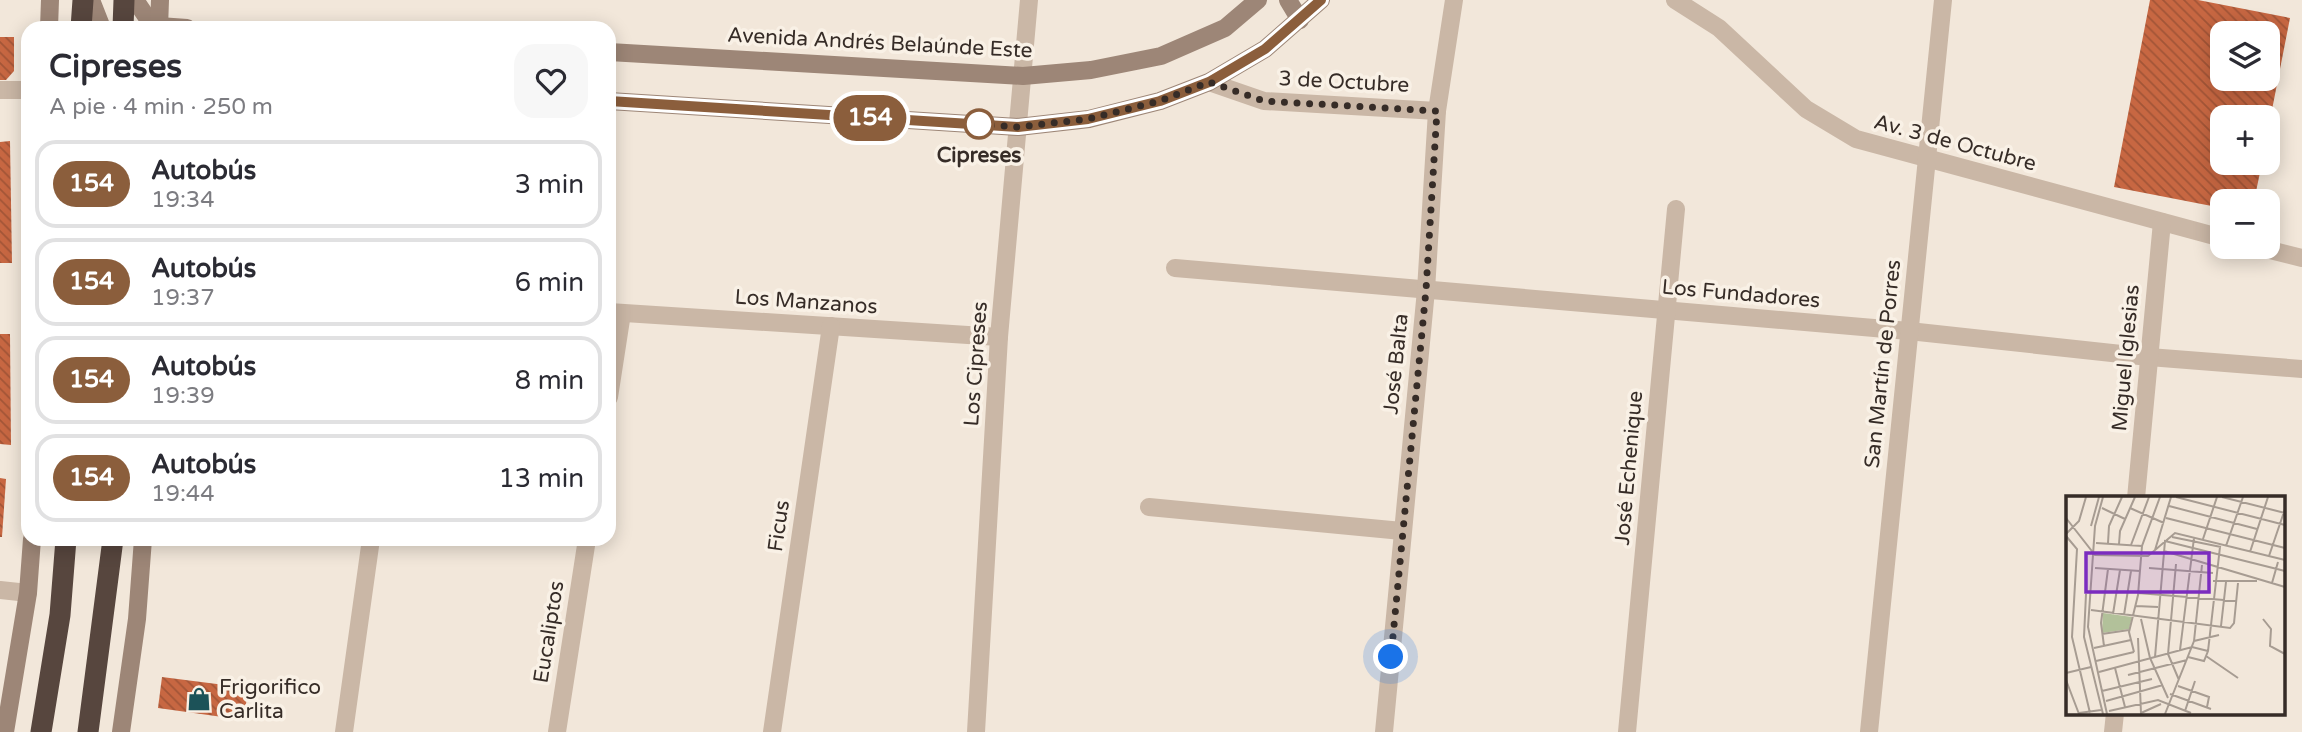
<!DOCTYPE html>
<html lang="es">
<head>
<meta charset="utf-8">
<style>
	:root { --surface:#fff; --page:#f7f7f7; --text:#2b2b33; --muted:#7c7c81; --line:#e1e1e2 }
	body { margin:0; font-family:"Varela Round",sans-serif; background:var(--page); color:var(--text); height:100vh; display:flex; flex-direction:column; font-size:26px; white-space:nowrap }
	* { box-sizing:border-box; margin:0 }
	p { font-size:23px; color:var(--muted) }
	.icon { flex:none; width:38px; height:38px; fill:none; stroke:currentColor; stroke-width:2; stroke-linecap:round; stroke-linejoin:round }
	.map { position:relative; flex:1; overflow:hidden }
	.sheet { position:absolute; left:21px; top:21px; width:595px; height:525px; display:flex; flex-direction:column; background:var(--surface); border-radius:21px; box-shadow:0 4px 18px #0003 }
	.sheet>* { flex:none }
	.badge { padding:0 14px; border-radius:23px; font-size:24px; line-height:46px }
	.controls { position:absolute; left:2210px; top:21px; display:grid; gap:14px }
	.controls a { display:grid; place-items:center; width:70px; height:70px; border-radius:14px; background:var(--surface); box-shadow:0 4px 18px #0003; font-size:35px }
	.you { position:absolute; width:35px; height:35px; margin:-18px; border:5px solid #fff; border-radius:50%; background:#1a73e8; box-shadow:0 0 0 10px #1a73e833 }
	.map>.badge { position:absolute; translate:-50% -50%; box-shadow:0 0 0 4px #fff }
	.round { display:grid; place-items:center; flex:none; width:74px; height:74px; border-radius:21px; background:var(--page) }
	.headline { display:flex; align-items:center; justify-content:space-between; height:119px; padding:0 28px }
	h1 { font-size:33px; font-weight:700; line-height:52px }
	ul { padding:0; list-style:none }
	li { display:flex; align-items:center; gap:21px; height:88px; margin:0 14px 10px; padding:0 14px; border:4px solid var(--line); border-radius:21px }
	li div { flex:1 }
	li b { display:block; font-size:26px }
	li em { font-style:normal }
	li .badge { min-width:77px; font-weight:700; text-align:center }
	.map>svg:first-child { display:block }
	.building { fill:url(#building-back-hatch); fill-rule:evenodd }
	.lines { fill:none; stroke-linecap:round; stroke-linejoin:round }
	.street { stroke:#cab7a6; stroke-width:18 }
	.secondary { stroke:#9d8677; stroke-width:18 }
	.highway { stroke:#57463e; stroke-width:21 }
	.line-casing { stroke:#fff; stroke-width:16 }
	.line { stroke:#8b5e3c; stroke-width:10 }
	.walk { stroke:#362c27; stroke-width:7; stroke-dasharray:0 12.6 }
	.stop-dot { fill:#fff; stroke:#8b5e3c; stroke-width:3.5 }
	.labels { text-anchor:middle; dominant-baseline:central; stroke-width:7; stroke-linejoin:round; paint-order:stroke }
	.street-label { font-size:21px; fill:#362c27; stroke:#f9f1e6 }
	.stop-label { font-size:21px; font-weight:bold; fill:#362c27; stroke:#f9f1e6 }
	.poi-label { font-size:21px; fill:#362c27; stroke:#f9f1e6; text-anchor:start }
	.inset-road { fill:none; stroke:#a79c92; stroke-width:2 }
	.view { fill:#7b2cbf; fill-opacity:0.15; stroke:#7b2cbf; stroke-width:3.5 }
	.inset-edge { fill:none; stroke:#362c27; stroke-width:3.5 }
</style>
</head>
<body>
<div class="map">
<svg width="2302" height="732" viewBox="0 0 2302 732">
	<defs>
		<pattern id="building-back-hatch" width="6" height="6" patternUnits="userSpaceOnUse" patternTransform="scale(1.75)"><rect width="6" height="6" fill="#c76742"/><path d="M-1 5l2 2M0 0l6 6M5-1l2 2" fill="none" stroke="#a25537"/></pattern>
	</defs>
	<rect width="100%" height="100%" fill="#f2e7da"/>
	<g class="building">
		<path d="M2150 0H2198L2290 18 2269 125 2268 117H2222V163H2262L2254 201H2222V208L2114 187ZM2222 33H2268V79H2222Z"/>
		<path d="M0 37H14V71L6 80H0Z"/>
		<path d="M10 141 12 263H0V142Z"/>
		<path d="M0 334H10L11 445 0 444Z"/>
		<path d="M0 478 6 479 2 537H0Z"/>
		<path d="M162 677 248 688 244 720 158 708Z"/>
	</g>
	<g class="lines">
		<g class="street">
			<path d="M1675 0 1719 28 1806 109 1856 139 2222 238"/>
			<path d="M1209 82 1264 101 1437 111"/>
			<path d="M0 90H28"/>
			<path d="M2258 247 2302 258"/>
			<path d="M1175 268 1909 331 2149 357 2302 369"/>
			<path d="M609 312 999 337"/>
			<path d="M609 397 622 313"/>
			<path d="M2136 498 2162 222"/>
			<path d="M1149 507 1402 531"/>
			<path d="M0 590 28 593"/>
			<path d="M344 732 371 539"/>
			<path d="M557 732 587 539"/>
			<path d="M772 732 831 326"/>
			<path d="M976 732 999 337 1029 0"/>
			<path d="M1384 732 1426 290 1437 111 1454 0"/>
			<path d="M1627 732 1676 209"/>
			<path d="M1869 732 1943 0"/>
			<path d="M2113 732 2115 713"/>
		</g>
		<g class="secondary">
			<path d="M91 0 102 28"/>
			<path d="M135 0 146 16 159 26"/>
			<path d="M1288 0 1300 20"/>
			<path d="M159 26 187 28"/>
			<path d="M49 28 50 0"/>
			<path d="M159 28 160 0"/>
			<path d="M609 52 1023 76 1091 70 1161 56 1225 28 1258 0"/>
			<path d="M609 101 1018 127 1089 119 1160 101 1209 82 1265 49 1321 0"/>
			<path d="M5 732 28 593 32 539"/>
			<path d="M121 732 137 619 143 539"/>
		</g>
		<g class="highway">
			<path d="M81 28 83 0"/>
			<path d="M123 28 124 0"/>
			<path d="M41 732 60 615 66 539"/>
			<path d="M88 732 113 539"/>
		</g>
	</g>
	<g class="lines">
		<g class="line-casing">
			<path id="line" d="M609 101 1018 127 1088 119 1160 101 1209 82 1265 49 1321 0"/>
		</g>
		<use href="#line" class="line"/>
		<path class="walk" d="M979 124 1018 127 1088 119 1160 101 1209 82 1264 101 1437 111 1426 290 1391 657"/>
	</g>
	<defs>
		<g id="shop-bare" transform="scale(1.89)"><path d="M-5-2.5h2.3a2.7 3.5 0 0 1 5.4 0H5L5.5 6h-11ZM-1.5-2.5h3a1.5 2.3 0 0 0-3 0Z" fill="#1c5258" stroke="#f9f1e6" stroke-width="2.5" paint-order="stroke"/></g>
	</defs>
	<g fill-rule="evenodd">
		<use href="#shop-bare" x="199" y="699"/>
	</g>
	<circle class="stop-dot" cx="979" cy="124" r="14"/>
	<g class="labels">
		<g class="street-label">
			<text transform="translate(880 43) rotate(3)">Avenida Andrés Belaúnde Este</text>
			<text transform="translate(1344 82) rotate(3)">3 de Octubre</text>
			<text transform="translate(1955 143) rotate(15)">Av. 3 de Octubre</text>
			<text transform="translate(1741 294) rotate(5)">Los Fundadores</text>
			<text transform="translate(806 302) rotate(4)">Los Manzanos</text>
			<text transform="translate(2126 358) rotate(-85)">Miguel Iglesias</text>
			<text transform="translate(976 364) rotate(-86)">Los Cipreses</text>
			<text transform="translate(1396 364) rotate(-84)">José Balta</text>
			<text transform="translate(1883 364) rotate(-84)">San Martín de Porres</text>
			<text transform="translate(1629 468) rotate(-85)">José Echenique</text>
			<text transform="translate(779 526) rotate(-82)">Ficus</text>
			<text transform="translate(549 632) rotate(-81)">Eucaliptos</text>
		</g>
		<g class="stop-label">
			<text x="979" y="155">Cipreses</text>
		</g>
		<g class="poi-label">
			<text x="219" y="687">Frigorifico<tspan x="219" dy="24">Carlita</tspan></text>
		</g>
	</g>
	<g transform="translate(2066 496)">
		<rect width="219" height="219" fill="#f2e7da"/>
		<path d="M37 117 66 121 63 133 36 137Z" fill="#b2c19a"/>
		<path class="inset-road" d="M37 1 29 30 22 131 41 218M110 1 219 29M156 1 219 17M103 10 191 33M36 12 59 23M64 12 98 27M0 22 29 59 82 60 109 37 219 64M100 22 219 52M25 30 33 1M0 38 13 25 20 1M0 40 11 53 6 141 24 217M106 41 155 51M137 43 151 1M30 47 76 50M42 47 43 30 56 1M53 48 54 35 69 1M65 49 83 1M160 50 177 1M89 54 105 1M98 55 219 91M184 56 202 1M203 60 219 13M110 68 102 158 113 184M29 72 74 75M83 72 147 77M147 85H191M206 87 212 66M72 97 170 105M20 98 18 141 37 218M70 110 92 111M25 114 164 132 168 127 172 87M47 118 54 74M58 119 65 75M75 123 84 162 102 202M197 123 205 133 204 150 219 158M155 130 160 86M36 138 63 134M72 142 75 218M128 145 153 139M38 150 35 127 42 73M28 152 65 144M114 154 128 42M68 156 63 136 72 99 76 50 94 1M140 160 172 182M89 161 99 45 219 75M122 161 138 165 142 155 154 51M30 165 68 156M49 172 59 211M33 176 126 151 142 155M0 177 25 171M62 179 121 164M0 184 13 218M112 190 143 201 141 211M36 195 86 183M104 198 145 213M40 205 97 189M43 215 92 204 125 217M119 215 129 185M13 217 35 214M75 217 95 208M99 218 128 145 136 69"/>
		<path class="view" d="M20 57H143V96H20Z"/>
		<rect width="219" height="219" class="inset-edge"/>
	</g>
</svg>
<div class="controls">
<a><svg class="icon" aria-label="layers" viewBox="0 0 24 24"><path d="M12 4l9 5-9 5-9-5zM3 14l9 5 9-5"/></svg></a>
<a>+</a>
<a>−</a>
</div>
<div class="you" style="left:1391px;top:657px"></div>
<b class="badge" style="left:870px;top:118px;background:#8b5e3c;color:#fff">154</b>
<section class="sheet">
<div class="headline"><div><h1>Cipreses</h1><p>A pie · 4 min · 250 m</p></div><a class="round"><svg class="icon" aria-label="heart" viewBox="0 0 24 24"><path d="M12 20l-8-8c-3-5 5-10 8-4 3-6 11-1 8 4z"/></svg></a></div>
<ul>
<li><span class="badge" style="background:#8b5e3c;color:#fff">154</span><div><b>Autobús</b><p>19:34</p></div><em>3 min</em></li>
<li><span class="badge" style="background:#8b5e3c;color:#fff">154</span><div><b>Autobús</b><p>19:37</p></div><em>6 min</em></li>
<li><span class="badge" style="background:#8b5e3c;color:#fff">154</span><div><b>Autobús</b><p>19:39</p></div><em>8 min</em></li>
<li><span class="badge" style="background:#8b5e3c;color:#fff">154</span><div><b>Autobús</b><p>19:44</p></div><em>13 min</em></li>
</ul>
</section>
</div>
</body>
</html>
